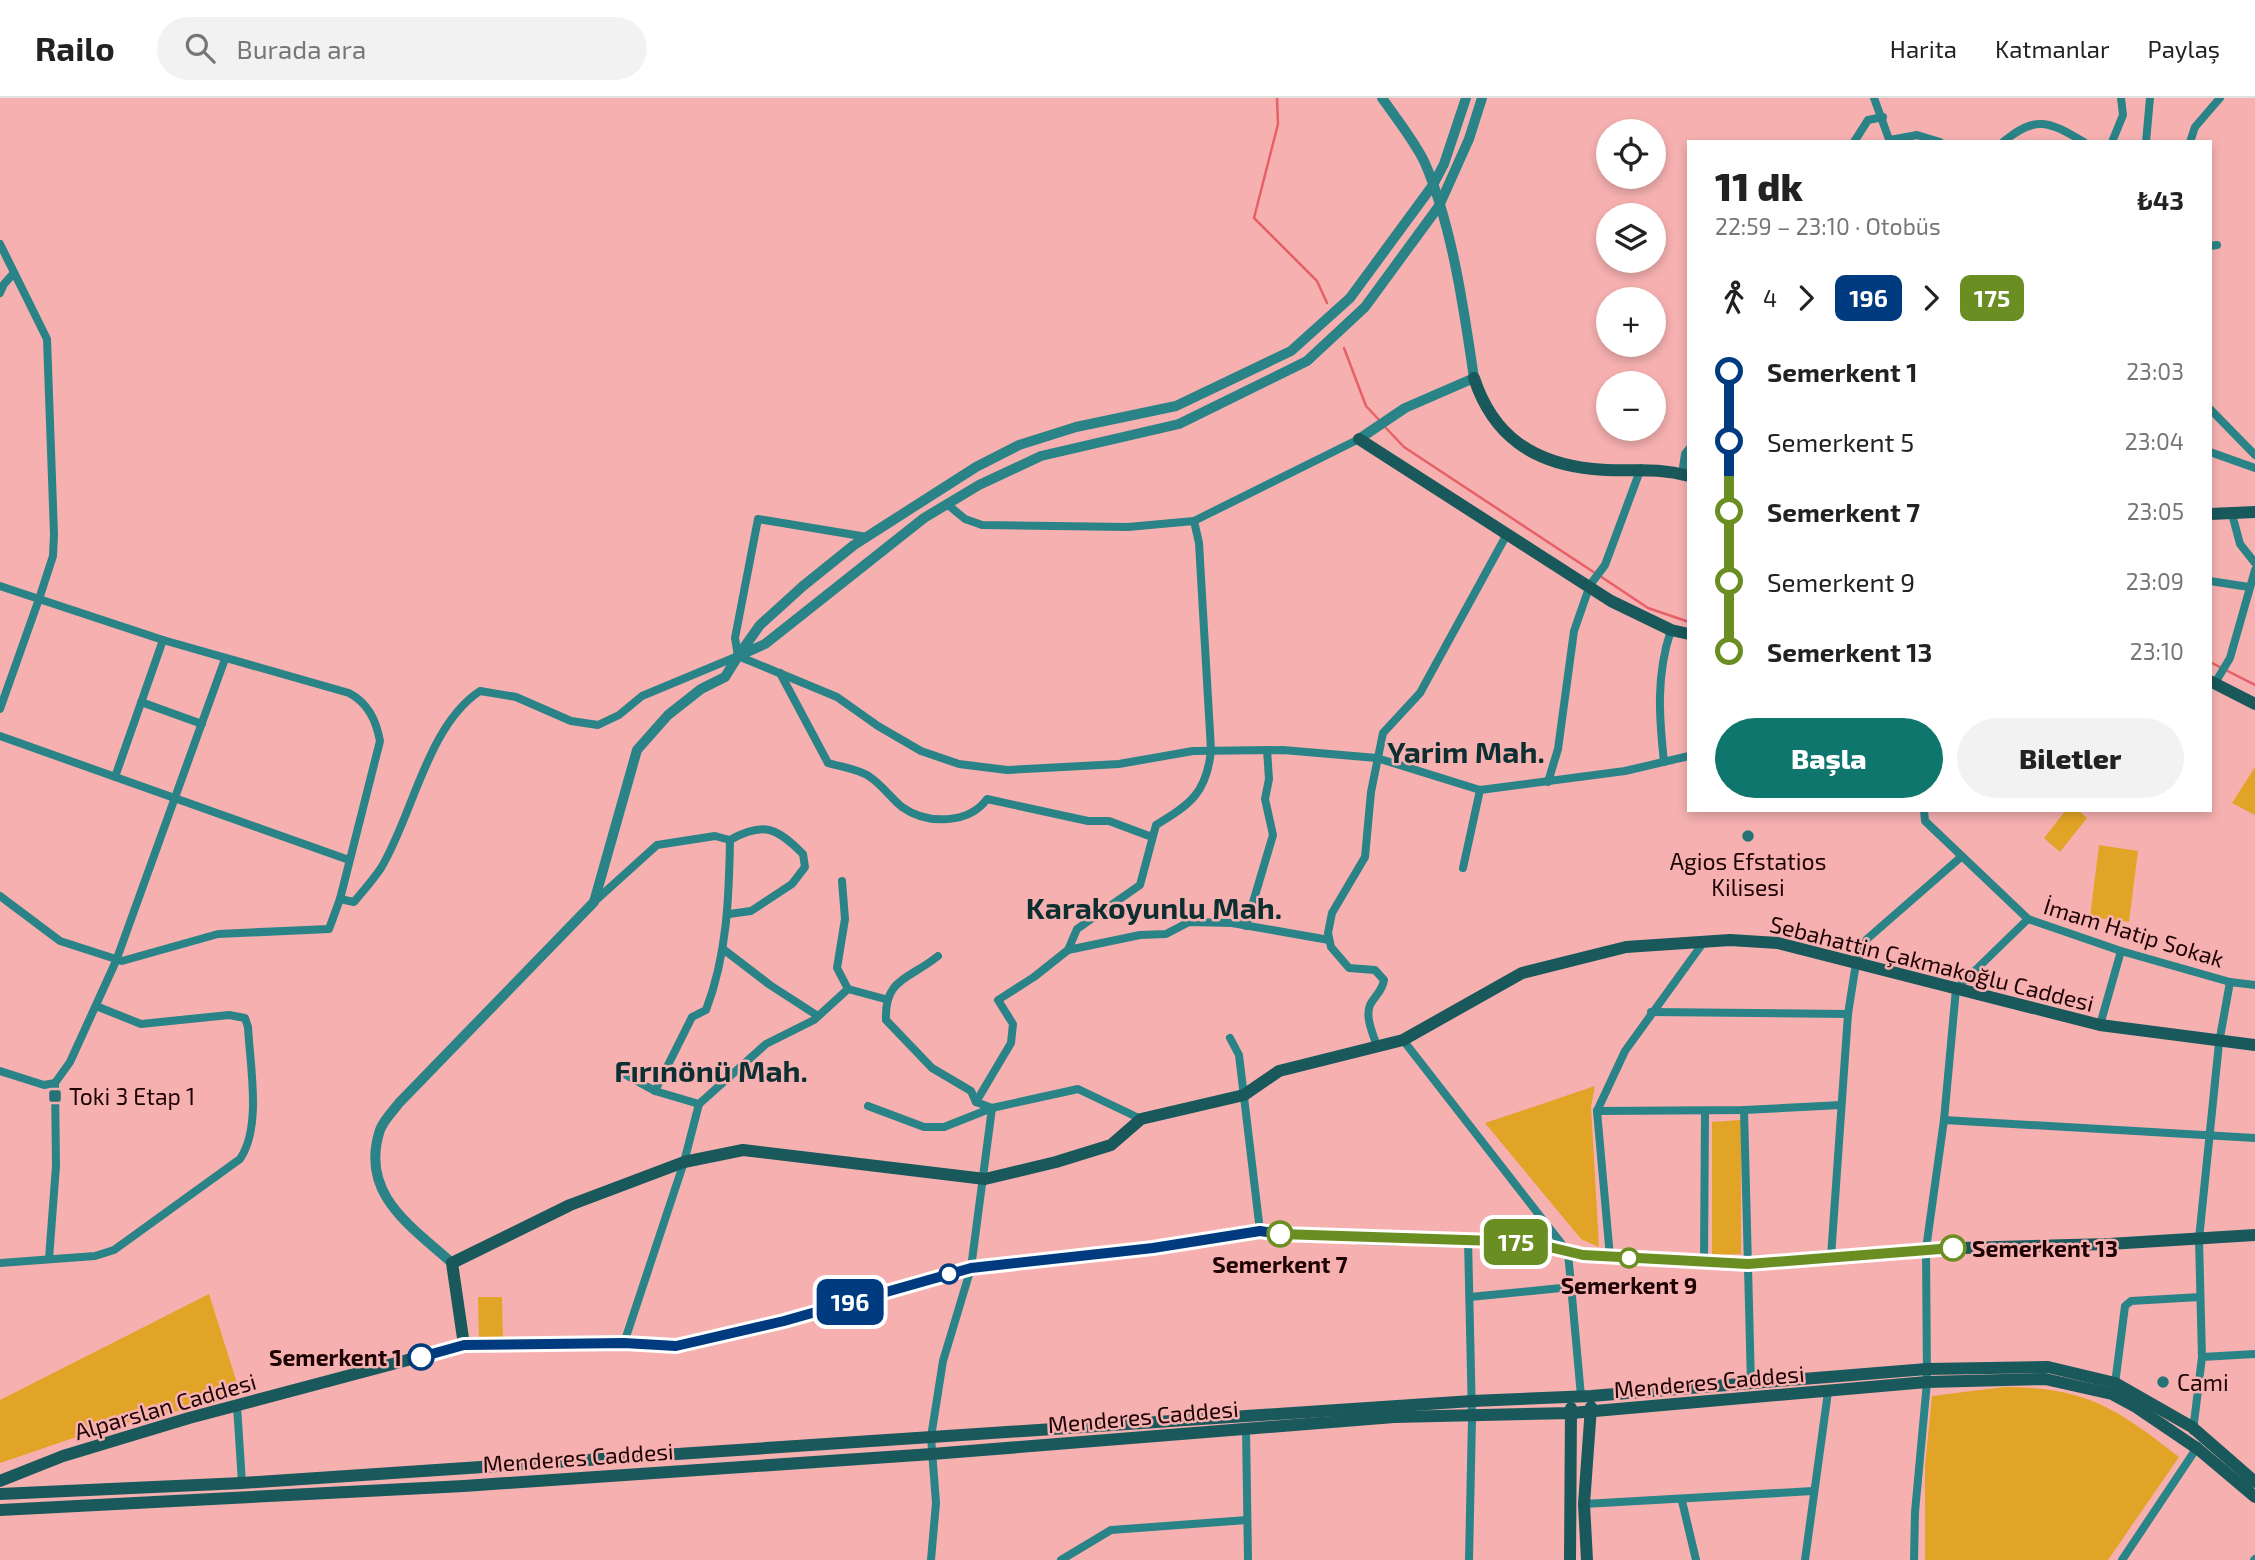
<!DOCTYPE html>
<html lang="tr">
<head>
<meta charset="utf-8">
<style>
	:root { --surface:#fff; --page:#f2f2f2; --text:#222; --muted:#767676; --line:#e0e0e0; --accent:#0f766e }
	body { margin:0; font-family:"Exo 2",sans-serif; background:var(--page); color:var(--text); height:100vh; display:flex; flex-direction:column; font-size:26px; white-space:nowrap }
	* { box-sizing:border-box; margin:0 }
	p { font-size:23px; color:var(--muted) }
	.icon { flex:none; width:38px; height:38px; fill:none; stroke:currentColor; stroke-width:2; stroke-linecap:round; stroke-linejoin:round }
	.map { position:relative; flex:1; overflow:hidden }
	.panel { position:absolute; left:1687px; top:42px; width:525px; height:672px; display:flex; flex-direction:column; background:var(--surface); border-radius:0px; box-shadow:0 4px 10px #0003 }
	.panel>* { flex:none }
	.badge { padding:0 14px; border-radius:10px; font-size:24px; line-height:46px }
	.controls { position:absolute; left:1596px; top:21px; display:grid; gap:14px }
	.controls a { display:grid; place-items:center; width:70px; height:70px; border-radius:50%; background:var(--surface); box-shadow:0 4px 10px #0003; font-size:35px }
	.map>.badge { position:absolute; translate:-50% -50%; box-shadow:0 0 0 4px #fff }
	.legs { display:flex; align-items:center; gap:10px; height:77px; padding:0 28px; font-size:23px }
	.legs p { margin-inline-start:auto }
	.head { display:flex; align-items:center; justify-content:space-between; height:119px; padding:0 28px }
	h1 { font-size:38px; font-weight:800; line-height:52px }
	.primary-button { display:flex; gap:14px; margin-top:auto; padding:14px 28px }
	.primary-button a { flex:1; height:80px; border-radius:42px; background:var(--accent); color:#fff; font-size:28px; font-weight:800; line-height:80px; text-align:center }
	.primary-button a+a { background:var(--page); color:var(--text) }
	ul { padding:0 28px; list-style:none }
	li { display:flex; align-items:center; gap:24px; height:70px; font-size:26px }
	li i { display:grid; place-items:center; width:10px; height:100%; margin:0 9px; background:currentColor }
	li i::after { content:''; width:18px; height:18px; margin:-9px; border:5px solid; border-radius:50%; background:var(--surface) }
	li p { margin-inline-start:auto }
	li:first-child i { background:linear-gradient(#0000 50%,currentColor 0) }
	li:last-child i { background:linear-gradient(currentColor 50%,#0000 0) }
	header { display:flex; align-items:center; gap:42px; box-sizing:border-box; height:98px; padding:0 35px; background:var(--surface); border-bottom:2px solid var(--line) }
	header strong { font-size:33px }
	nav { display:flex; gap:38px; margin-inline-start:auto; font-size:24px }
	.search { width:490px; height:63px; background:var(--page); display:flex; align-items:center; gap:18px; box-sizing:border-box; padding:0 24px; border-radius:38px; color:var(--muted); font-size:26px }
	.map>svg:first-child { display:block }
	.green { fill:#e2a426 }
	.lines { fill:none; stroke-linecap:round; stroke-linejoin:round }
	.stream { stroke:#e75f67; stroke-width:2.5 }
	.minor { stroke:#298387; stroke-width:8 }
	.tertiary { stroke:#298387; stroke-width:10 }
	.secondary { stroke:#19585b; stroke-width:12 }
	.line-1-casing { stroke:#fff; stroke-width:16 }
	.line-2-casing { stroke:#fff; stroke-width:16 }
	.line-1 { stroke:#003b80; stroke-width:10 }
	.line-2 { stroke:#6b8e23; stroke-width:10 }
	.poi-dot { fill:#277275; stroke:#f6b0b0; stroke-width:2.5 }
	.stop-2-dot { fill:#fff; stroke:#6b8e23; stroke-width:3.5 }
	.stop-1-dot { fill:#fff; stroke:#003b80; stroke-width:3.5 }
	.labels { text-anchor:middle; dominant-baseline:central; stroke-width:5; stroke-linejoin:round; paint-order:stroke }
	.poi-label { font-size:23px; fill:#1e0305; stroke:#f6b0b0; text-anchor:start }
	.street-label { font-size:23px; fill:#1e0305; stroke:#f6b0b0 }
	.stop-label { font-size:23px; font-weight:bold; fill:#1e0305; stroke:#f6b0b0 }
	.district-label { font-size:30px; font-weight:bold; fill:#0c2f31; stroke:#f6b0b0 }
</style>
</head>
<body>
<header>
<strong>Railo</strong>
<div class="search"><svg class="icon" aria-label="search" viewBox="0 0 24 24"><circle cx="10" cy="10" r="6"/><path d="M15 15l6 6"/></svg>Burada ara</div>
<nav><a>Harita</a><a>Katmanlar</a><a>Paylaş</a></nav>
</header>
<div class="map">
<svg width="2255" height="1462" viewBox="0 0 2255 1462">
	<rect width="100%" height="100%" fill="#f6b0b0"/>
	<g class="green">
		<path d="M2255 669V717L2232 705Z"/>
		<path d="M2066 712H2078L2087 720 2060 754 2044 740Z"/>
		<path d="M2099 747 2138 753 2129 824 2090 819Z"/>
		<path d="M1595 988 1591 1009 1599 1149 1581 1141 1485 1025Z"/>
		<path d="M1741 1022V1156L1712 1157V1024Z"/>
		<path d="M209 1196 241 1298 97 1332 0 1365V1302Z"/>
		<path d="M478 1199H502L503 1241H479Z"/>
		<path d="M2004 1289C2086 1289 2116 1310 2179 1359L2108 1462H1925V1368L1932 1298Z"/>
	</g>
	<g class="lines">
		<g class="stream">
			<path d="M1277 0 1278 26 1254 120 1317 183 1327 205"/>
			<path d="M1344 250 1366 308 1381 324"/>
			<path d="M1385 329 1404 349 1595 475"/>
			<path d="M1600 478 1648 510 1689 524"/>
			<path d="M2210 564 2255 587"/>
		</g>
		<g class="minor">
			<path d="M1874 0 1890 44"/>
			<path d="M1890 42 1917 37 1940 44"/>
			<path d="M1854 44 1868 22 1883 19"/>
			<path d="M2003 44C2037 16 2049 24 2084 44"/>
			<path d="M2112 44 2123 17 2121 0"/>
			<path d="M2146 44 2150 0"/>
			<path d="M2190 44 2195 29 2220 0"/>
			<path d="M0 146 47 241 54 436 53 458 39 501 163 542 349 595C368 605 376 622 380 643L340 801 329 831 218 836 122 863 60 843 0 798"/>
			<path d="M2210 148 2217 147"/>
			<path d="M0 195 4 186 14 175"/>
			<path d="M2210 311 2255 357"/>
			<path d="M2210 354 2255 370"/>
			<path d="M1682 376 1685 356 1689 351"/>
			<path d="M947 406 965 421 982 427 1128 429 1194 423"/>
			<path d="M2232 416 2240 446 2255 465"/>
			<path d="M2210 483 2249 489"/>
			<path d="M0 488 39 501 0 611"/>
			<path d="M738 558 735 540 758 421 867 439"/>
			<path d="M780 575 828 665C841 669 859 671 870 679 882 687 891 700 902 709 927 727 969 726 987 701L1088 723H1109L1152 739"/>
			<path d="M2215 585 2230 560 2255 472"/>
			<path d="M141 604 202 626"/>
			<path d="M0 638 349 762"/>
			<path d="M1664 664C1659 618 1656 577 1671 532"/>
			<path d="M115 679 163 542"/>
			<path d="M1548 684 1558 651 1574 533 1590 487 1605 467 1641 370"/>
			<path d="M1924 712 1925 723 2028 821 2121 853 2230 884 2255 887"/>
			<path d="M1463 770 1480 692"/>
			<path d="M842 783 845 821 837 870 848 891"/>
			<path d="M340 801 354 804C363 793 373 782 381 770 413 717 427 628 480 593L516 599 571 623 598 627 619 617 642 598 738 558 837 599 878 628 921 653 959 666 1007 672 1119 666 1193 653 1283 652 1377 660 1480 692 1625 673 1689 658"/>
			<path d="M594 804 657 747 715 738 730 742C729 800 727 857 706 912L692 919 655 993"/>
			<path d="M729 816 751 813 792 786 805 769 803 756C777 730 764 723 730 742"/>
			<path d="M1246 828 1273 737 1265 701 1269 681 1267 652"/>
			<path d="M723 851 770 887 818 918"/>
			<path d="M1068 852 1077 831 1140 787 1156 727C1191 706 1207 694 1211 652L1199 445 1194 423 1359 341"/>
			<path d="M1651 914 1848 916"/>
			<path d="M2100 927 2121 853"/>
			<path d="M1230 940 1239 957 1260 1133"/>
			<path d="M1403 942 1568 1154 1581 1298"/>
			<path d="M1377 948C1373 936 1365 919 1370 907 1375 897 1382 894 1384 882L1375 872 1349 870 1331 849 1328 835 1332 815 1365 759 1371 694 1383 635 1420 595 1507 436"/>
			<path d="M0 973 44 987 55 985 70 964 116 863 225 561"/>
			<path d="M626 977 655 993 699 1006"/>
			<path d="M976 1004 1011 945 1013 926 998 902 1034 879 1068 852 1140 837 1166 836 1189 824 1232 825 1329 842"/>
			<path d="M868 1008 924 1029H944L992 1010 1078 991 1141 1021"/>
			<path d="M1744 1012 1751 1286"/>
			<path d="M1597 1013 1744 1012 1841 1007"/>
			<path d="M1944 1022 2255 1040"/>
			<path d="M1468 1141 1472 1320 1469 1462"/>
			<path d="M1610 1159 1597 1013 1625 953 1703 845"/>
			<path d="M1831 1159 1848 916 1856 865 1867 841 1961 759"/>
			<path d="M49 1161 56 1068 55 985"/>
			<path d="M1704 1164 1705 1013"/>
			<path d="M0 1165 95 1158 114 1152 240 1061C262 1029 250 968 248 929L245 920 229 917 141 926 96 908"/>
			<path d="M1470 1199 1571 1189"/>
			<path d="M624 1245 684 1064 699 1006 766 946 814 922 848 891 885 901"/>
			<path d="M2202 1259 2255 1256"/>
			<path d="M2115 1286 2125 1208 2131 1203 2200 1199"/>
			<path d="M237 1308 242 1385"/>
			<path d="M1246 1331 1248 1462"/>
			<path d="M2193 1333 2202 1259 2199 1141 2219 945 2230 884"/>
			<path d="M1682 1403 1696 1462"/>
			<path d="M1584 1406 1813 1393"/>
			<path d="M931 1462 936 1405 931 1339 943 1263 971 1170 992 1010 976 1004 971 993 932 970 886 922C884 880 910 881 938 858"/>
			<path d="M1061 1462 1111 1432 1247 1422"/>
			<path d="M1805 1462 1828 1294"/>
			<path d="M1914 1462 1915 1414 1927 1284 1926 1151 1944 1022 1956 891 2028 821"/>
			<path d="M2122 1462 2198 1348"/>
			<path d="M2254 1462 2255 1461"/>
		</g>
		<g class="tertiary">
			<path d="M1466 0 1444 66 1433 87 1350 200 1291 253 1176 308 1076 329 1019 347 976 369 854 447 803 488 760 527 738 558 765 546 924 420 979 387 1041 358 1179 326 1307 263 1365 209 1439 108 1469 41 1482 0"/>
			<path d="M1359 341 1405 310 1474 280C1464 212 1452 126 1424 63 1413 41 1396 20 1382 0"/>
			<path d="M452 1165C411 1128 359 1096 380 1032 383 1023 393 1013 399 1005L594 804 637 652 668 617 701 591 725 579 738 558"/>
		</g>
		<g class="secondary">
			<path d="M1474 280C1493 338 1533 365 1593 371 1627 375 1652 368 1689 378"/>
			<path d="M1359 341 1611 503 1671 532 1689 536"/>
			<path d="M2210 416 2255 414"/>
			<path d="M2210 583 2255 606"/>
			<path d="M464 1247 452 1165 570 1107 684 1064 743 1052 985 1081 1056 1064 1111 1047 1141 1021 1244 997 1279 973 1403 942 1522 875 1626 849 1730 842 1778 845 2100 927 2255 947"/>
			<path d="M0 1383 63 1358 189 1320 464 1247 624 1245 676 1248 784 1223 971 1170 1153 1150 1260 1133 1369 1141 1528 1144 1583 1157 1748 1166 1926 1151 2109 1146 2255 1137"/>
			<path d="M0 1396 242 1385 1472 1303 1591 1298 1927 1271 2048 1269 2115 1285 2192 1329 2255 1384"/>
			<path d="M0 1412 464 1388 932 1356 1394 1319 1572 1315 1927 1284 2045 1281 2112 1296 2136 1309 2198 1351 2255 1399"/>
			<path d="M1570 1462 1571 1310"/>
			<path d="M1587 1462 1584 1406 1591 1309"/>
		</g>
	</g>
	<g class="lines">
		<g class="line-1-casing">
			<path id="line-1" d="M421 1259 464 1247 624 1245 676 1248 784 1223 971 1170 1153 1150 1260 1133 1280 1136"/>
		</g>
		<g class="line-2-casing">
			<path id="line-2" d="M1280 1136 1528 1144 1583 1157 1748 1166 1953 1150"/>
		</g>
		<use href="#line-1" class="line-1"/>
		<use href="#line-2" class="line-2"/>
	</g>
	<g class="poi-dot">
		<circle cx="1748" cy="738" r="7"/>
		<rect x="48" y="991" width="14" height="14" rx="3.5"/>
		<circle cx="2163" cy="1284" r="7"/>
	</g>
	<g class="stop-2-dot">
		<circle cx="1280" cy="1136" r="12"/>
		<circle cx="1953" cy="1150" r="12"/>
		<circle cx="1629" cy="1160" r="9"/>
	</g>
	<g class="stop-1-dot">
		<circle cx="949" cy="1176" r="9"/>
		<circle cx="421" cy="1259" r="12"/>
	</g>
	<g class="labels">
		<g class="poi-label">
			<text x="1748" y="763" text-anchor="middle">Agios Efstatios<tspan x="1748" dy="26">Kilisesi</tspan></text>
			<text x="69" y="998">Toki 3 Etap 1</text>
			<text x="2177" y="1284">Cami</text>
		</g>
		<g class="street-label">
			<text transform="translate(2134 834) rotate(17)">İmam Hatip Sokak</text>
			<text transform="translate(1932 865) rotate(14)">Sebahattin Çakmakoğlu Caddesi</text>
			<text transform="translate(1709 1283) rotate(-5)">Menderes Caddesi</text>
			<text transform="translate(165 1308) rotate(-16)">Alparslan Caddesi</text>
			<text transform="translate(1143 1318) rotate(-5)">Menderes Caddesi</text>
			<text transform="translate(578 1359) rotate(-4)">Menderes Caddesi</text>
		</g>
		<g class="stop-label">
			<text x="1972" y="1150" text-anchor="start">Semerkent 13</text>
			<text x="1280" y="1166">Semerkent 7</text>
			<text x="1629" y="1187">Semerkent 9</text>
			<text x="402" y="1259" text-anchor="end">Semerkent 1</text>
		</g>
		<g class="district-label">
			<text x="1466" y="653">Yarim Mah.</text>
			<text x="1154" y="809">Karakoyunlu Mah.</text>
			<text x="711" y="972">Fırınönü Mah.</text>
		</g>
	</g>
</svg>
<div class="controls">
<a><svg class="icon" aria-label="locate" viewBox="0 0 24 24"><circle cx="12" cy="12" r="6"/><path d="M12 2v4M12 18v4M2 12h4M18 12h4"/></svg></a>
<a><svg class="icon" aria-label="layers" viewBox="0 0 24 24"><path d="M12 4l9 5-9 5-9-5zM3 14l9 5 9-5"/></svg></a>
<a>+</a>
<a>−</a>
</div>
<b class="badge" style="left:850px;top:1204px;background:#003b80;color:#fff">196</b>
<b class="badge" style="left:1516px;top:1144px;background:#6b8e23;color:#fff">175</b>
<section class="panel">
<div class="head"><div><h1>11 dk</h1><p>22:59 – 23:10 · Otobüs</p></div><b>₺43</b></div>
<div class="legs"><svg class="icon" aria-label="walk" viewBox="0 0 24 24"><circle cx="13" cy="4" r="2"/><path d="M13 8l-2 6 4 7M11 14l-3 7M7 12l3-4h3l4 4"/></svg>4<svg class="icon" aria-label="forward" viewBox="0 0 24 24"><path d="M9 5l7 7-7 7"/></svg><b class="badge" style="background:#003b80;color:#fff">196</b><svg class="icon" aria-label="forward" viewBox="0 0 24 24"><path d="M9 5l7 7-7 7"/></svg><b class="badge" style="background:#6b8e23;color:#fff">175</b></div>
<ul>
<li><i style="color:#003b80"></i><b>Semerkent 1</b><p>23:03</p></li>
<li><i style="color:#003b80"></i><span>Semerkent 5</span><p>23:04</p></li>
<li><i style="color:#6b8e23"></i><b>Semerkent 7</b><p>23:05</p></li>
<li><i style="color:#6b8e23"></i><span>Semerkent 9</span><p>23:09</p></li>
<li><i style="color:#6b8e23"></i><b>Semerkent 13</b><p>23:10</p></li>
</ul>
<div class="primary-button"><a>Başla</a><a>Biletler</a></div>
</section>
</div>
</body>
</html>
